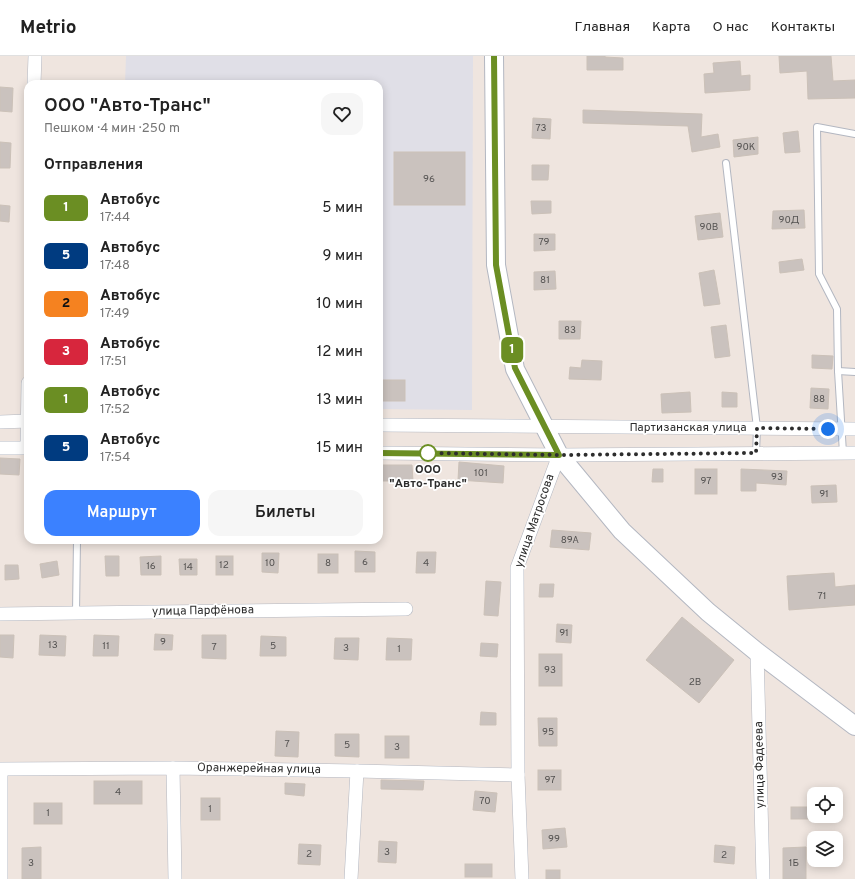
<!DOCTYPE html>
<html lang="ru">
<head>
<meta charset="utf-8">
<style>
	:root { --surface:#fff; --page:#f6f6f6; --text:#222; --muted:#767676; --line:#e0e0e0; --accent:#3b81ff }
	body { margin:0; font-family:Overpass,sans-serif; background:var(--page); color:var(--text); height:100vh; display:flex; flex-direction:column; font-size:15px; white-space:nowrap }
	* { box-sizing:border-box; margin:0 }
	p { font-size:13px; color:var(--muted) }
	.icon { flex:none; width:22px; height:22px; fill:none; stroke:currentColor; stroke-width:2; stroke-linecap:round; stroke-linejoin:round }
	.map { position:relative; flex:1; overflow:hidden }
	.sheet { position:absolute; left:24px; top:24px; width:359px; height:464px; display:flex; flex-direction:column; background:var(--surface); border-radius:12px; box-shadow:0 2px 10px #0003 }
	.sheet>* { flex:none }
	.badge { padding:0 8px; border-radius:6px; font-size:14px; line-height:26px }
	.controls { position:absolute; left:807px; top:731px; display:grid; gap:8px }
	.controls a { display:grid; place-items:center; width:36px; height:36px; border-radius:8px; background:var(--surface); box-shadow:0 2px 10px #0003; font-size:20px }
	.you { position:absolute; width:20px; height:20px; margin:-10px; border:3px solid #fff; border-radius:50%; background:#1a73e8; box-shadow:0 0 0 6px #1a73e833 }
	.map>.badge { position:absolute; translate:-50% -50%; box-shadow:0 0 0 2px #fff }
	h2 { padding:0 20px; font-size:15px; line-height:36px }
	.round { display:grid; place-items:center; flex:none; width:42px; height:42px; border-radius:12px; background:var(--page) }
	.overview { display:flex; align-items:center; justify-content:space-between; height:68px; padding:0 20px }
	h1 { font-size:19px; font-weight:600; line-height:30px }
	.button { display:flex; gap:8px; margin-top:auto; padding:8px 20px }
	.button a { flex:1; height:46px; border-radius:12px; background:var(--accent); color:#fff; font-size:16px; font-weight:600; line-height:46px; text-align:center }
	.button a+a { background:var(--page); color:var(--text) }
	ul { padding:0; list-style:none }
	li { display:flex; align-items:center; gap:12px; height:48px; padding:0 20px }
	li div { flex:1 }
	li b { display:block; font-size:15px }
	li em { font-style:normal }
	li .badge { min-width:44px; font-weight:700; text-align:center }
	header { display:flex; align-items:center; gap:24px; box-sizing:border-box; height:56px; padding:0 20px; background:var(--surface); border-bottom:1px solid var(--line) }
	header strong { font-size:19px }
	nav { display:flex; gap:22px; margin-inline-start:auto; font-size:14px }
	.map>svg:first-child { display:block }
	.industrial { fill:#e0dfe7 }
	.building { fill:#cac2be; stroke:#cbc1b8 }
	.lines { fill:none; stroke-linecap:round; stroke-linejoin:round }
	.service-casing { stroke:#b3b7c1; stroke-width:8 }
	.minor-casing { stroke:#b3b7c1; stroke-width:14 }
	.secondary-casing { stroke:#b3b7c1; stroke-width:20 }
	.service { stroke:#fff; stroke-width:6 }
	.minor { stroke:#fff; stroke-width:13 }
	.secondary { stroke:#fff; stroke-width:18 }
	.line-casing { stroke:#fff; stroke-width:9 }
	.line { stroke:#6b8e23; stroke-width:6 }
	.walk { stroke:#2d2d2d; stroke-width:4; stroke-dasharray:0 7.2 }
	.stop-dot { fill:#fff; stroke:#6b8e23; stroke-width:2 }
	.labels { text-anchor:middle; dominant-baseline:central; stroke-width:3.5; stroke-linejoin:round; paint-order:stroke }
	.number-label { font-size:10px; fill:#545251 }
	.street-label { font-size:12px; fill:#2d2d2d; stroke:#fff }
	.stop-label { font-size:12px; font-weight:bold; fill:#2d2d2d; stroke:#fff }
</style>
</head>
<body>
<header>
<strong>Metrio</strong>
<nav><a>Главная</a><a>Карта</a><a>О нас</a><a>Контакты</a></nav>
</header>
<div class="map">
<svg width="855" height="823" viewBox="0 0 855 823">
	<rect width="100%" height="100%" fill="#efe5df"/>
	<path class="industrial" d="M126 0H473L472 354 379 353V28H125Z"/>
	<g class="building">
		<path d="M587 0H605V1L623 2V14H587Z"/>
		<path d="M779 0H831L833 25 855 24V42L808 43 807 15 780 17Z"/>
		<path d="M740 5 741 20 750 19V34L705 37 704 18 714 17 713 7Z"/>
		<path d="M0 31 13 32 12 56 0 55Z"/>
		<path d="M583 54 702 58 701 81 718 78 720 91 692 96 688 70 583 67Z"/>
		<path d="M533 62 551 63 550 83 532 82Z"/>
		<path d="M798 75 800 96 785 97 783 77Z"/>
		<path d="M758 81V98L734 101 733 84Z"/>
		<path d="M0 86 11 87 10 112H0Z"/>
		<rect x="394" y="96" width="71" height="53"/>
		<path d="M532 109H549L548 124H532Z"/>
		<path d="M531 145H551V157L532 158Z"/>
		<path d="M0 149 10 150 9 166 0 165Z"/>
		<path d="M804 154 805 172 772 173 773 155Z"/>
		<path d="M720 157 723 181 698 184 695 160Z"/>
		<path d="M534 178H555V194L534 195Z"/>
		<path d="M802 203 804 214 780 217 779 206Z"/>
		<path d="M714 214 720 248 704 250 699 217Z"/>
		<path d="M555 215 556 233 534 234V216Z"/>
		<path d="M559 265H581L580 283H559Z"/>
		<path d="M726 269 730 300 715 302 711 271Z"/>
		<path d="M812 299 833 300 832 313 812 312Z"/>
		<path d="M582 304 602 305 601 324 569 323 570 311 581 312Z"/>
		<rect x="381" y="324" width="24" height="21"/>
		<path d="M811 332 829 333 828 353 810 352Z"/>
		<path d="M690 336 691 356 662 357 661 338Z"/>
		<path d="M722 336 737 337V351H722Z"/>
		<path d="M0 402 20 403 19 419 0 418Z"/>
		<path d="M459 406 504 410 503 427 458 424Z"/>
		<path d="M379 409H412L413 425H379Z"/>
		<path d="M653 413H663V426H652Z"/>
		<rect x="695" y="413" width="22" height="25"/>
		<path d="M741 413 787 415 786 429 756 427V435H741Z"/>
		<path d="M836 429 837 446 812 447 811 430Z"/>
		<path d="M552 474 591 477 589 494 550 491Z"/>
		<path d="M355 495 375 496V516H355Z"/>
		<path d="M417 496H436L435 517H416Z"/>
		<path d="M262 497H279L278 517 262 516Z"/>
		<rect x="318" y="498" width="20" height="19"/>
		<path d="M105 500H119V520H106Z"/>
		<path d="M161 500V519H141L140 501Z"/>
		<rect x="216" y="500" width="17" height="19"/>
		<path d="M179 503H197V519H180Z"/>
		<path d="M57 505 59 519 42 522 40 508Z"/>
		<path d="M5 509H18L19 523 5 524Z"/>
		<path d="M834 517 835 531 855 529V549L789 554 787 520Z"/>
		<path d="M486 525 501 526 498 560 484 559Z"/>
		<path d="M540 528H554L553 541H539Z"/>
		<path d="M682 561 734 604 699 647 646 604Z"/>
		<path d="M557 568 572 569 571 587 556 586Z"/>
		<path d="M155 578 173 579 172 594H154Z"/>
		<path d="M0 579H14L13 602 0 601Z"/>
		<path d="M40 579 66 580 65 600 39 599Z"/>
		<path d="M94 579 119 580 118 600H93Z"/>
		<path d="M202 579H226V603L202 602Z"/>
		<path d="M261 580 286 581V600H260Z"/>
		<path d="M335 582H359L358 604 334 603Z"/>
		<path d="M387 582 412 583 411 604H386Z"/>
		<path d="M481 587 498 588 497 601 480 600Z"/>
		<rect x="539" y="598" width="23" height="32"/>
		<path d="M481 656 496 657V669H480Z"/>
		<path d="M538 662H557V690H539Z"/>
		<path d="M276 675 299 676 298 701 275 700Z"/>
		<path d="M335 678H359V701L335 700Z"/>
		<rect x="385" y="680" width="24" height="22"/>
		<rect x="538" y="714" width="23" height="20"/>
		<path d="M381 724 424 725 423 734 381 733Z"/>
		<rect x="94" y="725" width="48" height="23"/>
		<path d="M285 727 305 728 304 740 285 738Z"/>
		<path d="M475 735 497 737 495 756 473 754Z"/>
		<rect x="201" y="742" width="19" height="22"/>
		<rect x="34" y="747" width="28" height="21"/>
		<rect x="791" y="751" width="18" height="12"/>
		<path d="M565 772 567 791 543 793 542 774Z"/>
		<path d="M379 785 397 786 396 807 378 806Z"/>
		<path d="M299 788 321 789 320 809 298 808Z"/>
		<path d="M715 789 735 791 734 808 714 806Z"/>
		<path d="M41 791V823H22V792Z"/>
		<path d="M806 791V823H783V792Z"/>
		<rect x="465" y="808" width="27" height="13"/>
		<rect x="546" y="814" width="14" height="9"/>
	</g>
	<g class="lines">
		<g class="service-casing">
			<g id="service">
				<path d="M726 107 757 372 756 397"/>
				<path d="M838 315 855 316"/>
				<path d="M843 397 838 315 837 253 819 218 817 71 855 78"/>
				<path d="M76 557 77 484"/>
			</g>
		</g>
		<g class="minor-casing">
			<g id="minor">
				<path d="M34 28 35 0"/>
				<path d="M0 366 28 365"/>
				<path d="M379 369 855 373"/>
				<path d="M0 392H28"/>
				<path d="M27 392 28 327"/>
				<path d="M379 397 559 399 855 397"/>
				<path d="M0 558 406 553"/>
				<path d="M757 596 763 823"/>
				<path d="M173 712 175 823"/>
				<path d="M1 823V713L173 712 357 715 518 719"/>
				<path d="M351 823 357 715"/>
				<path d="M522 823 518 719 517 512 559 399"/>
			</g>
		</g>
		<g class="secondary-casing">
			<path id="secondary" d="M494 0 496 209 515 313 559 399 622 475 708 556 757 596 855 670"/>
		</g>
		<use href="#service" class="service"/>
		<use href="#minor" class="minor"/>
		<use href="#secondary" class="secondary"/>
	</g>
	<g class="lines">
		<g class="line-casing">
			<path id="line" d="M379 397 559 399 515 312 496 209 494 0"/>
		</g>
		<use href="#line" class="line"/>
		<path class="walk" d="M428 397H424L559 399 756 397 757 372 828 373"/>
	</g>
	<circle class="stop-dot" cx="428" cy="397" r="8"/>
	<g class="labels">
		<g class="number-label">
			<text x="541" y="72">73</text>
			<text x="746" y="91">90К</text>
			<text x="429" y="123">96</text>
			<text x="789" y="164">90Д</text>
			<text x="709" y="171">90В</text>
			<text x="544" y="186">79</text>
			<text x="545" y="224">81</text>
			<text x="570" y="274">83</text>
			<text x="819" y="343">88</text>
			<text x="481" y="417">101</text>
			<text x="777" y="421">93</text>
			<text x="706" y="425">97</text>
			<text x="824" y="438">91</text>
			<text x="570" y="484">89А</text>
			<text x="365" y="506">6</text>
			<text x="270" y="507">10</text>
			<text x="328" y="507">8</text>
			<text x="426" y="507">4</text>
			<text x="224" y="509">12</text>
			<text x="151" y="510">16</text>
			<text x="188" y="511">14</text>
			<text x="822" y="540">71</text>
			<text x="564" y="577">91</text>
			<text x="163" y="586">9</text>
			<text x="53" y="589">13</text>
			<text x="106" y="590">11</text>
			<text x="273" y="590">5</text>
			<text x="214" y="591">7</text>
			<text x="346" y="592">3</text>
			<text x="399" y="593">1</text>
			<text x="550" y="614">93</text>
			<text x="695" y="626">2В</text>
			<text x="548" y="676">95</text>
			<text x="287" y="688">7</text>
			<text x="347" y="689">5</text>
			<text x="397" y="691">3</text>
			<text x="550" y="724">97</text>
			<text x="118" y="736">4</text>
			<text x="485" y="745">70</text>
			<text x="210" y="753">1</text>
			<text x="48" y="757">1</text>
			<text x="554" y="783">99</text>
			<text x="387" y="796">3</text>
			<text x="309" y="798">2</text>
			<text x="724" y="799">2</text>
			<text x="31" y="807">3</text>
			<text x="794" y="807">1Б</text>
		</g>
		<g class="street-label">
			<text x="688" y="372">Партизанская улица</text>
			<text transform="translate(535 465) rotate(-71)">улица Матросова</text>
			<text transform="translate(203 555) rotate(-1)">улица Парфёнова</text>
			<text transform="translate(760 709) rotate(-91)">улица Фадеева</text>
			<text transform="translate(259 713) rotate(1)">Оранжерейная улица</text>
		</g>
		<g class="stop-label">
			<text x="428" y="414">ООО<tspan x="428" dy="14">"Авто-Транс"</tspan></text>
		</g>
	</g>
</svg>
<div class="controls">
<a><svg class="icon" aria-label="locate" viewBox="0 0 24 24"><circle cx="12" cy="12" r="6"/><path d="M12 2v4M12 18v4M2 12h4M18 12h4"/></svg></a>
<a><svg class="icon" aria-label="layers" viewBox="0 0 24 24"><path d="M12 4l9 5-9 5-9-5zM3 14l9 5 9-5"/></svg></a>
</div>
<div class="you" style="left:828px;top:373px"></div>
<b class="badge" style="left:512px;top:294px;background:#6b8e23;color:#fff">1</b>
<section class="sheet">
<div class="overview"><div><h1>ООО &quot;Авто-Транс&quot;</h1><p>Пешком · 4 мин · 250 m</p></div><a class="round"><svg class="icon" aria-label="heart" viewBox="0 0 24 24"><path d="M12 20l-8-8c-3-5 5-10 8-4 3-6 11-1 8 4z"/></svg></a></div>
<h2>Отправления</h2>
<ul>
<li><span class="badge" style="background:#6b8e23;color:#fff">1</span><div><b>Автобус</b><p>17:44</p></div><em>5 мин</em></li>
<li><span class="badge" style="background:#003b80;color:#fff">5</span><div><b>Автобус</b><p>17:48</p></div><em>9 мин</em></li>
<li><span class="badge" style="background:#f58220;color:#111">2</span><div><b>Автобус</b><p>17:49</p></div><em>10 мин</em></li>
<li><span class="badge" style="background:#d7263d;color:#fff">3</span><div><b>Автобус</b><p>17:51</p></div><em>12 мин</em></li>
<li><span class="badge" style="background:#6b8e23;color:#fff">1</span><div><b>Автобус</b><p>17:52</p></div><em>13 мин</em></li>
<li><span class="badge" style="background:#003b80;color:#fff">5</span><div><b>Автобус</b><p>17:54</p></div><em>15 мин</em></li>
</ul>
<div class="button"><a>Маршрут</a><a>Билеты</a></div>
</section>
</div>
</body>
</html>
